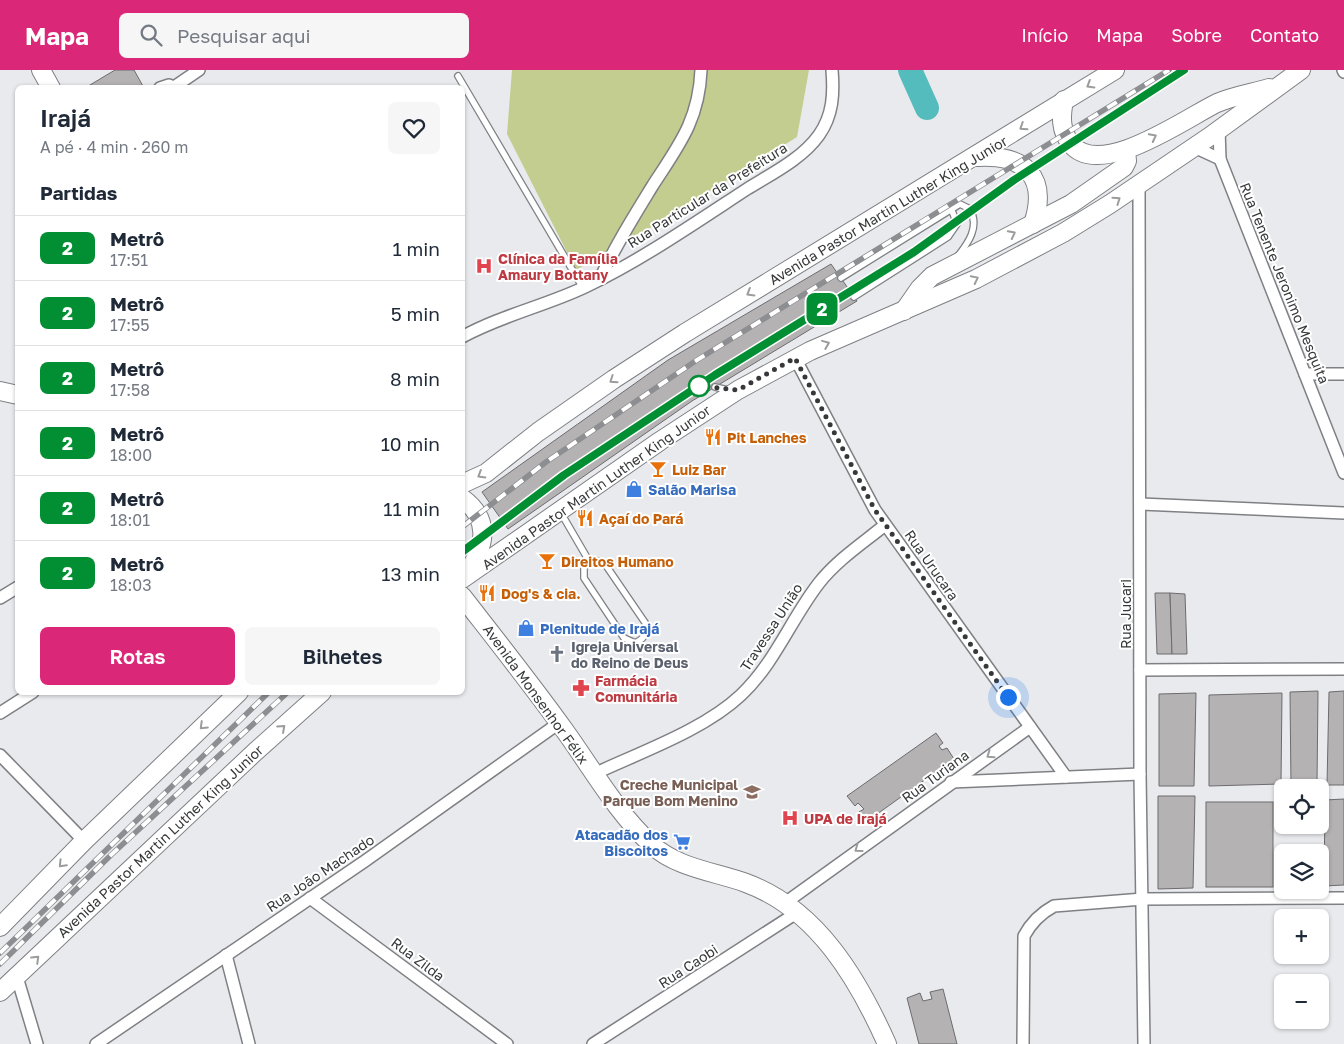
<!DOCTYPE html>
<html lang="pt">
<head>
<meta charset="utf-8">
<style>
	:root { --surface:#fff; --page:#f6f6f7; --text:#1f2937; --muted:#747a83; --line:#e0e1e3; --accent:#db2777 }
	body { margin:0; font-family:"Golos Text",sans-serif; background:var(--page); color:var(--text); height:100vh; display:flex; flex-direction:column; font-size:19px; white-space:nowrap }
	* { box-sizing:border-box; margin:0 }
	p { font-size:16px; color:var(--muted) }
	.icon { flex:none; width:28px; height:28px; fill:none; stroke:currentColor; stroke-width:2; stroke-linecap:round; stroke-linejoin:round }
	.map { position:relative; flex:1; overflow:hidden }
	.sheet { position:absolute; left:15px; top:15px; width:450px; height:610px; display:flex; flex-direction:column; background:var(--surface); border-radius:8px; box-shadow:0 1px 4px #0004 }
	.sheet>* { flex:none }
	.badge { padding:0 10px; border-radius:8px; font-size:18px; line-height:32px }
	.buttons { position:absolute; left:1274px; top:709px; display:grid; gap:10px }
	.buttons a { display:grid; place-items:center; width:55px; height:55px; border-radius:8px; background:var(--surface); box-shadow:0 1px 4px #0004; font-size:25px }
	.you { position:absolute; width:25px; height:25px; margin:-12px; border:4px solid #fff; border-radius:50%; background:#1a73e8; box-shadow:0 0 0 8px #1a73e833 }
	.map>.badge { position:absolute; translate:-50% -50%; box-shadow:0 0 0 2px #fff }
	h2 { padding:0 25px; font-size:19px; line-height:45px }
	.round { display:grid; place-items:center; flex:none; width:52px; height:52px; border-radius:8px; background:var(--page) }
	.summary { display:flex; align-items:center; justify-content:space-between; height:85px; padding:0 25px }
	h1 { font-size:24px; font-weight:600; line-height:38px }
	.cta { display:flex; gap:10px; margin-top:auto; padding:10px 25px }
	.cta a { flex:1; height:58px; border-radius:8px; background:var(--accent); color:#fff; font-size:20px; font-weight:600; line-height:58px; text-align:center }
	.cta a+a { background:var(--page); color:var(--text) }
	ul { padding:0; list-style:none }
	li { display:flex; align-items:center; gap:15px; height:65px; padding:0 25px; border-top:1px solid var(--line) }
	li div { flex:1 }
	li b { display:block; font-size:19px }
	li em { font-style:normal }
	li .badge { min-width:55px; font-weight:700; text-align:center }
	header { display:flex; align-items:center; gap:30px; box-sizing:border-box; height:70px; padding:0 25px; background:var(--accent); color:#fff }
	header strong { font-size:24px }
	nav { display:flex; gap:28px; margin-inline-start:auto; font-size:18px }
	.search { width:350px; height:45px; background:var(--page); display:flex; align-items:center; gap:12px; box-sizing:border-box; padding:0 18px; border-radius:8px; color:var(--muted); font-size:19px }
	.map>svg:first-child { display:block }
	.green { fill:#c3cd8f }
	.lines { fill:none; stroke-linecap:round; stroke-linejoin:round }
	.river { stroke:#54bcbd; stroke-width:24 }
	.building { fill:#b5b2b4; stroke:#6d6b6d }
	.service-casing { stroke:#7f8084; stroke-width:8 }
	.minor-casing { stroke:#7f8084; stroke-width:14 }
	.primary-casing { stroke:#7f8084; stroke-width:20 }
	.service { stroke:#fff; stroke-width:5.5 }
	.minor { stroke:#fff; stroke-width:11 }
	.primary { stroke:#fff; stroke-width:18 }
	.rail-casing { stroke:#8d8e91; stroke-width:5.5 }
	.rail { stroke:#fff; stroke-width:4; stroke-dasharray:11; stroke-linecap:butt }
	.oneway { stroke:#9b9c9c }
	.line-casing { stroke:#fff; stroke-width:11 }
	.line { stroke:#028f34; stroke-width:8 }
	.walk { stroke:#373839; stroke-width:5; stroke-dasharray:0 9 }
	.stop-dot { fill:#fff; stroke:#028f34; stroke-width:2.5 }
	.labels { text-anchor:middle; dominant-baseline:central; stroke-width:4; stroke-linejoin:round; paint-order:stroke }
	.street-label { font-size:14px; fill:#373839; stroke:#fff }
	.health-label { font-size:14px; font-weight:bold; fill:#be3a42; stroke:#fff; text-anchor:start }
	.food-label { font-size:14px; font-weight:bold; fill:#c56008; stroke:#fff; text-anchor:start }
	.shop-label { font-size:14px; font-weight:bold; fill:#366cbe; stroke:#fff; text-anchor:start }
	.worship-label { font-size:14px; font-weight:bold; fill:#5b616d; stroke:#fff; text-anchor:start }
	.education-label { font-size:14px; font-weight:bold; fill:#785e54; stroke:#fff; text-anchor:end }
</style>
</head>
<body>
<header>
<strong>Mapa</strong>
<div class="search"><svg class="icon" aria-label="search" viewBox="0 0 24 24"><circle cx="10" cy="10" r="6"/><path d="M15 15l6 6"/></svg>Pesquisar aqui</div>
<nav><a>Início</a><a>Mapa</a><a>Sobre</a><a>Contato</a></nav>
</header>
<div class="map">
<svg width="1344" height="974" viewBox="0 0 1344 974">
	<rect width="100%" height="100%" fill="#e9eaee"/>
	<path class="green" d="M512 0H809L797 67 650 158 576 200 507 64Z"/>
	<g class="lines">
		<path class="river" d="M910 0 927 38"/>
	</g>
	<g class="building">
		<path d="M115 0H134L144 18H85Z"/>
		<path d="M831 194 857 231 692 331 508 459 482 422 668 290Z"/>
		<path d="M1155 523H1170L1172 584H1157Z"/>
		<path d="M1170 523 1185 524 1187 584H1172Z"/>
		<path d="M1318 621 1317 715 1291 716 1290 622Z"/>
		<path d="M1344 621V715H1327L1329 622Z"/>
		<path d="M1196 623 1194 716H1159V624Z"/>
		<path d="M1282 623 1281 714 1209 716V625Z"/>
		<path d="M936 663 943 673 939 676 942 680 947 678 954 689 866 752 859 742 864 739 858 733 855 736 847 726Z"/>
		<path d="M1158 726H1195L1193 818 1158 819Z"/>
		<path d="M1344 729V815L1324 816 1325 730Z"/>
		<rect x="1206" y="732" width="67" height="85"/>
		<path d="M943 919 957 974H919L907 928 920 923 923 931 932 929 930 922Z"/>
	</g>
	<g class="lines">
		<g class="service-casing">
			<g id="service">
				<path d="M458 6 583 218"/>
				<path d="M841 208 960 134 970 139C980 157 968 173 958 186"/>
				<path d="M854 227 948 167 957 154 951 138"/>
				<path d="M715 317 728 320"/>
				<path d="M561 443 589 491"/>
				<path d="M595 490 605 494 646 554C647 564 644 569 635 573L624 568 584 508V497Z"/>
			</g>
		</g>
		<g class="minor-casing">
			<g id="minor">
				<path d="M1343 0 1344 2"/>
				<path d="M174 17 199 0"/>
				<path d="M160 18 169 15 176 18"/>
				<path d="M1219 59 1220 89 1344 403"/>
				<path d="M1194 77 1220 89"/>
				<path d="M1139 114 1140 704 1144 974"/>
				<path d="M600 209C615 176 634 146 653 115 679 75 699 50 701 0"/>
				<path d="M462 267C502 245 545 236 585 217 640 191 695 153 747 119 771 104 802 89 819 65 833 45 834 24 832 0"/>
				<path d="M795 288 875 440 1066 707"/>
				<path d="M1305 304H1344"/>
				<path d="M1141 434 1344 443"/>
				<path d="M0 528 18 517"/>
				<path d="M1140 600 1344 599"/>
				<path d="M0 643 33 622"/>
				<path d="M0 685 84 771"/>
				<path d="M594 704C641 682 704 660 741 625 775 593 791 549 819 513 837 490 863 473 885 455"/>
				<path d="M951 712 1140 704"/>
				<path d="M310 828 507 974"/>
				<path d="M785 833 1030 657"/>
				<path d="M226 885 249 974"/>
				<path d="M17 907 37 974"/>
				<path d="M96 974 365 791 559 653"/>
				<path d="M593 974 798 842"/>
				<path d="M1023 974 1024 866C1031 853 1041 843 1054 836L1143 829 1344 828"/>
			</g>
		</g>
		<g class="primary-casing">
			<g id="primary">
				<path d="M41 0 51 18"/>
				<path d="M1064 30C1061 46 1060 61 1071 74 1100 110 1186 48 1217 33 1233 26 1252 23 1269 18"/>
				<path d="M977 87C1024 84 1049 106 1033 154"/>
				<path d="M904 241 920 218 932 206 1071 134 1124 97 1127 91 1126 81"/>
				<path d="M0 321 18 325"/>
				<path d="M462 414 486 403 538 362 614 309 685 263 1115 0"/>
				<path d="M462 428C492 450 485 478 466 504"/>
				<path d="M462 509 660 371 738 320 810 281 976 209 1063 163 1110 134 1209 67 1301 0"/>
				<path d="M462 526C497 571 532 615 565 661 593 700 617 743 652 775 677 798 716 802 746 813 817 839 858 909 887 974"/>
				<path d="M0 857 84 771 239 622"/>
				<path d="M0 922 255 682 322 622"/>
			</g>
		</g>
		<use href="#service" class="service"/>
		<use href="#minor" class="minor"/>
		<use href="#primary" class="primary"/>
		<g class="rail-casing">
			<g id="rail">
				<path d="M462 457 546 392 697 290 1169 0"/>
				<path d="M462 482 564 405 715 305 914 181 1015 110 1184 0"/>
				<path d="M0 883 269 622"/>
				<path d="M0 894 111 785 288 622"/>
			</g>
		</g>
		<use href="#rail" class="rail"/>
	</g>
	<defs><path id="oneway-chevron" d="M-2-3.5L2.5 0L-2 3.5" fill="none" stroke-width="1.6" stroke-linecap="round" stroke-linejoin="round" transform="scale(1.25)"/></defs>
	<g class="oneway">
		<use href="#oneway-chevron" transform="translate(1090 15) rotate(149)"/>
		<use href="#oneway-chevron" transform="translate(1023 57) rotate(147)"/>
		<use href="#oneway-chevron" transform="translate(1153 67) rotate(-27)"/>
		<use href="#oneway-chevron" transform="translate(1117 130) rotate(-35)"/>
		<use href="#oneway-chevron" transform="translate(1012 164) rotate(-27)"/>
		<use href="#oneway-chevron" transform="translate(975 209) rotate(-26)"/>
		<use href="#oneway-chevron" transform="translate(750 223) rotate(149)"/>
		<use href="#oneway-chevron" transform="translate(826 274) rotate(-22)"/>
		<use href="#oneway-chevron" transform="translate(613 310) rotate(146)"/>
		<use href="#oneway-chevron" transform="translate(481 405) rotate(149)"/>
		<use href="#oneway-chevron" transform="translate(203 656) rotate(136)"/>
		<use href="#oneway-chevron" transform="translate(282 658) rotate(-42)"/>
		<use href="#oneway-chevron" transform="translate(990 685) rotate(145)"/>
		<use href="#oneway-chevron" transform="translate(858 779) rotate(144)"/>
		<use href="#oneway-chevron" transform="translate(62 794) rotate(134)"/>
		<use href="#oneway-chevron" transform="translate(36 889) rotate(-44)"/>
	</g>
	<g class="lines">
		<g class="line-casing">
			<path id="line" d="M462 482 564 405 715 305 914 182 1014 110 1184 0"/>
		</g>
		<use href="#line" class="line"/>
		<path class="walk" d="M699 316 738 320 795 288 875 440 1008 627"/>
	</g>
	<defs>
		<g id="hospital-bare" transform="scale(1.35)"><path d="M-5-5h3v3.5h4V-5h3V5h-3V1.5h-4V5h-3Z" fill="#e0444e" stroke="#fff" stroke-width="2.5" paint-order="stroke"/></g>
		<g id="restaurant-bare" transform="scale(1.35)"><path d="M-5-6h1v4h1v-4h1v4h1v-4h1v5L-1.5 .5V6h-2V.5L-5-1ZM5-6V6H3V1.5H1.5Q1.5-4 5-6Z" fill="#e8710a" stroke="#fff" stroke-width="2.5" paint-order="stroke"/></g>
		<g id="bar-bare" transform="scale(1.35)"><path d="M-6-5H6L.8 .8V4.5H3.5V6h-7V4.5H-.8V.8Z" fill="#e8710a" stroke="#fff" stroke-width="2.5" paint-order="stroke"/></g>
		<g id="shop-bare" transform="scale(1.35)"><path d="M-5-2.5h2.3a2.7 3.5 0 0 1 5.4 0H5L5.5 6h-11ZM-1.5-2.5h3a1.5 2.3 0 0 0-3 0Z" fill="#3f7fe0" stroke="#fff" stroke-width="2.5" paint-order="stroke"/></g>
		<g id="church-bare" transform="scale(1.35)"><path d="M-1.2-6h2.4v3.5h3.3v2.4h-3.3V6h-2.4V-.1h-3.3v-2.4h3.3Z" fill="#6b7280" stroke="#fff" stroke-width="2.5" paint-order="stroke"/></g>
		<g id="pharmacy-bare" transform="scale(1.35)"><path d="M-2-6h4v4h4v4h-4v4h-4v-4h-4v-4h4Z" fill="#e0444e" stroke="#fff" stroke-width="2.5" paint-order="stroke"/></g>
		<g id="school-bare" transform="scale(1.35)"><path d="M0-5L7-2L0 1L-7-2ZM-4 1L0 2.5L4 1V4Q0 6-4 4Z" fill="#8d6e63" stroke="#fff" stroke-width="2.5" paint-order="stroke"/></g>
		<g id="supermarket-bare" transform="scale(1.35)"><path d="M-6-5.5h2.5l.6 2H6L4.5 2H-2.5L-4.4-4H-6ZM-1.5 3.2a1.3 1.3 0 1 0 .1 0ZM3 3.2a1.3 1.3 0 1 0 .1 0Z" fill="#3f7fe0" stroke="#fff" stroke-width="2.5" paint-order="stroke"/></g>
	</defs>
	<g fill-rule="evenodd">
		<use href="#hospital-bare" x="484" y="196"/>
		<use href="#restaurant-bare" x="713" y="367"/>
		<use href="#bar-bare" x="658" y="399"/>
		<use href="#shop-bare" x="634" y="419"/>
		<use href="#restaurant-bare" x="585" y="448"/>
		<use href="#bar-bare" x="547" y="491"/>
		<use href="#restaurant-bare" x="487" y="523"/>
		<use href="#shop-bare" x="526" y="558"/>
		<use href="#church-bare" x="557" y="584"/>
		<use href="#pharmacy-bare" x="581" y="618"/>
		<use href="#school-bare" x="752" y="722"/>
		<use href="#hospital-bare" x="790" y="748"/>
		<use href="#supermarket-bare" x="682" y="772"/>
	</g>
	<circle class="stop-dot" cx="699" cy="316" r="10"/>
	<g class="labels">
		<g class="street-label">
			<text transform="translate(707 125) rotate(-32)">Rua Particular da Prefeitura</text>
			<text transform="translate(888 140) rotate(-31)">Avenida Pastor Martin Luther King Junior</text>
			<text transform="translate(1285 213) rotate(68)">Rua Tenente Jeronimo Mesquita</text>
			<text transform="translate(596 417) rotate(-35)">Avenida Pastor Martin Luther King Junior</text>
			<text transform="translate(932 495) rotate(55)">Rua Urucara</text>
			<text transform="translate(1125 544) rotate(-90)">Rua Jucari</text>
			<text transform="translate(771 557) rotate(-57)">Travessa União</text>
			<text transform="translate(536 624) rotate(54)">Avenida Monsenhor Félix</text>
			<text transform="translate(935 706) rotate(-36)">Rua Turiana</text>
			<text transform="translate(160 771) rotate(-43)">Avenida Pastor Martin Luther King Junior</text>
			<text transform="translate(320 803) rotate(-34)">Rua João Machado</text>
			<text transform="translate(418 889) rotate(37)">Rua Zilda</text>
			<text transform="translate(688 896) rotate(-33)">Rua Caobi</text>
		</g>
		<g class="health-label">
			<text x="498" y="188">Clínica da Família<tspan x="498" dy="16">Amaury Bottany</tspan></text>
			<text x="595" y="610">Farmácia<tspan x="595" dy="16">Comunitária</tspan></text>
			<text x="804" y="748">UPA de Irajá</text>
		</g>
		<g class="food-label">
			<text x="727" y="367">Pit Lanches</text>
			<text x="672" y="399">Luiz Bar</text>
			<text x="599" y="448">Açaí do Pará</text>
			<text x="561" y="491">Direitos Humano</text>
			<text x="501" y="523">Dog's &amp; cia.</text>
		</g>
		<g class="shop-label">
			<text x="648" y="419">Salão Marisa</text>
			<text x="540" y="558">Plenitude de Irajá</text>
			<text x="668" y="764" text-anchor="end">Atacadão dos<tspan x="668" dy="16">Biscoitos</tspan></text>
		</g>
		<g class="worship-label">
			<text x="571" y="576">Igreja Universal<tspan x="571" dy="16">do Reino de Deus</tspan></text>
		</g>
		<g class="education-label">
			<text x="738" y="714">Creche Municipal<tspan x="738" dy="16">Parque Bom Menino</tspan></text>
		</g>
	</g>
</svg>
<div class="buttons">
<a><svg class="icon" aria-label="locate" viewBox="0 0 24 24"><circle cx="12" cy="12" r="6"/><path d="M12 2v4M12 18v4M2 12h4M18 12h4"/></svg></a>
<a><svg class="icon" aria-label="layers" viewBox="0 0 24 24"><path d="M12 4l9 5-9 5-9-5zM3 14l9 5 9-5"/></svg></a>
<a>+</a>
<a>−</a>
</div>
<div class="you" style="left:1008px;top:627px"></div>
<b class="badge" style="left:822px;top:239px;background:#028f34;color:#fff">2</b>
<section class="sheet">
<div class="summary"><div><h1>Irajá</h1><p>A pé · 4 min · 260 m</p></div><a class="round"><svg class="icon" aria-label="heart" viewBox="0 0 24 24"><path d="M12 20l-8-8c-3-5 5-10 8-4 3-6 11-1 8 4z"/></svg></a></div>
<h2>Partidas</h2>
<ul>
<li><span class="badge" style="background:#028f34;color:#fff">2</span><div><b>Metrô</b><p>17:51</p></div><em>1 min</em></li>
<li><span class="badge" style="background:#028f34;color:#fff">2</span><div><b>Metrô</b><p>17:55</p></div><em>5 min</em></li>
<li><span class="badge" style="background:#028f34;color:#fff">2</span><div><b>Metrô</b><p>17:58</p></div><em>8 min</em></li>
<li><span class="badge" style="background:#028f34;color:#fff">2</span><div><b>Metrô</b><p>18:00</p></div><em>10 min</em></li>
<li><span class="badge" style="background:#028f34;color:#fff">2</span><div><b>Metrô</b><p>18:01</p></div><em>11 min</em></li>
<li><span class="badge" style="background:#028f34;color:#fff">2</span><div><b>Metrô</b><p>18:03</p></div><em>13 min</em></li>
</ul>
<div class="cta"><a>Rotas</a><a>Bilhetes</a></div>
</section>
</div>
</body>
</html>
